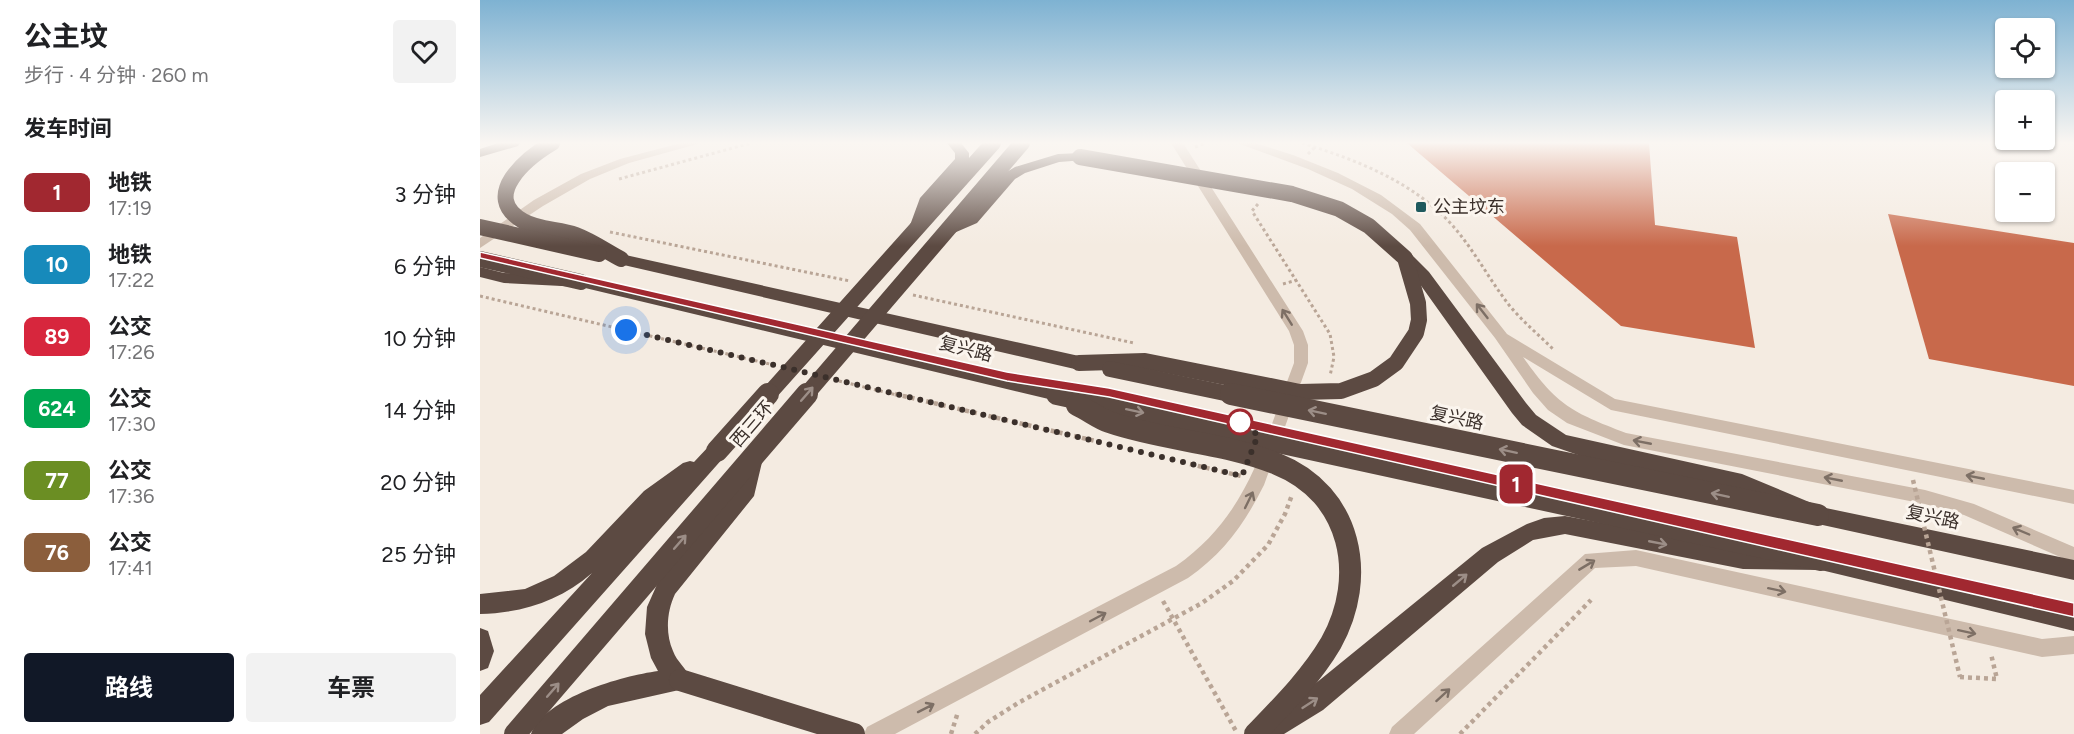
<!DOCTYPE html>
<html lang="zh">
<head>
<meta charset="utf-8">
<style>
	:root { --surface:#fff; --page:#f2f2f2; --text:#202124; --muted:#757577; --accent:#111827 }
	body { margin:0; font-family:Figtree,"Noto Sans SC",sans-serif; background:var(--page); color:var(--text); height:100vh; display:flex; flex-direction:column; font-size:22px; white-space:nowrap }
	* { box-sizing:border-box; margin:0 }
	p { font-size:20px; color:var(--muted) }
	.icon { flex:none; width:33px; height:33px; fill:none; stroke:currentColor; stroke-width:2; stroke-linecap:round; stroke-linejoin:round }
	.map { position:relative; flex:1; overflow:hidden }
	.sheet { display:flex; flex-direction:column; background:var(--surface); width:480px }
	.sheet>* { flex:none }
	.badge { padding:0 12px; border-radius:9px; font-size:21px; line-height:39px }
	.fabs { position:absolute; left:1515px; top:18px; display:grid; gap:12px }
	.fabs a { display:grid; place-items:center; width:60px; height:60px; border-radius:6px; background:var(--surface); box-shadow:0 2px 4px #0004; font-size:30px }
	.you { position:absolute; width:30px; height:30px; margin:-15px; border:4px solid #fff; border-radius:50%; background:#1a73e8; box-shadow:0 0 0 9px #1a73e833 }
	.map>.badge { position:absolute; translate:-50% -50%; box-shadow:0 0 0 3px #fff }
	h2 { padding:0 24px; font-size:22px; line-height:54px }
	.round { display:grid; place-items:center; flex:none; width:63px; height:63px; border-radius:6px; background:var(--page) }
	.head { display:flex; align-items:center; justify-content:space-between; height:102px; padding:0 24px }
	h1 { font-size:28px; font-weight:700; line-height:45px }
	.primary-button { display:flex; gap:12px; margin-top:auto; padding:12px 24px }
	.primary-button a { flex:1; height:69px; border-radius:6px; background:var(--accent); color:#fff; font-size:24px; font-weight:700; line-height:69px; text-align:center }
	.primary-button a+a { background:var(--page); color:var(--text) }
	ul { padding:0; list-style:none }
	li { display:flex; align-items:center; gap:18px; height:72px; padding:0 24px }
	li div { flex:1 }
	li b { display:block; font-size:22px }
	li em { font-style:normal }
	li .badge { min-width:66px; font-weight:700; text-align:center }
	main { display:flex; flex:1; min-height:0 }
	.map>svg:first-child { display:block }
	.building { fill:#c8694b }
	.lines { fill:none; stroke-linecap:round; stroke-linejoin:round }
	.path-far1 { stroke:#b9a596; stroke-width:3; stroke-dasharray:3 3; stroke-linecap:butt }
	.path { stroke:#b9a596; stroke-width:4.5; stroke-dasharray:4 4; stroke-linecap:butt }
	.minor { fill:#cdbbac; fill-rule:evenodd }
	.highway { fill:#5c4a42; fill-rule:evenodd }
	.path-bridge { stroke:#b9a596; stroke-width:4.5; stroke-dasharray:4 4; stroke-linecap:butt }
	.highway-bridge-far1 { stroke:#5c4a42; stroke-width:16 }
	.highway-bridge { stroke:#5c4a42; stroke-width:22 }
	.oneway { stroke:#7d6f65 }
	.oneway2 { stroke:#9c8e87 }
	.line { fill:#a12830; stroke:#fff; stroke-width:1.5 }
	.walk { stroke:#3b302b; stroke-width:6; stroke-dasharray:0 10.8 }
	.poi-dot { fill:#1f5a5e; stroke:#fbf5ee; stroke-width:2 }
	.stop-dot { fill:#fff; stroke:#a12830; stroke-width:3 }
	.labels { text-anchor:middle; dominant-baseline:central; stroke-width:6; stroke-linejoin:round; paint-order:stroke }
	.poi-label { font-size:18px; fill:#3b302b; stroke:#fbf5ee; text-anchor:start }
	.street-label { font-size:18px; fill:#3b302b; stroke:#fbf5ee }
</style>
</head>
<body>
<main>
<section class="sheet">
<div class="head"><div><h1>公主坟</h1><p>步行 · 4 分钟 · 260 m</p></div><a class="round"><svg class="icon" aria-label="heart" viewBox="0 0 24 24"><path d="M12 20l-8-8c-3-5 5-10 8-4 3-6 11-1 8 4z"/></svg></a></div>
<h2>发车时间</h2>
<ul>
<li><span class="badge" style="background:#a12830;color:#fff">1</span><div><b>地铁</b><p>17:19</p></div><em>3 分钟</em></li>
<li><span class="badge" style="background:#178abb;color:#fff">10</span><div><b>地铁</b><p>17:22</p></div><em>6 分钟</em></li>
<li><span class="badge" style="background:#d7263d;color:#fff">89</span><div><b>公交</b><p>17:26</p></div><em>10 分钟</em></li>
<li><span class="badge" style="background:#00a651;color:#fff">624</span><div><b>公交</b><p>17:30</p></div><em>14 分钟</em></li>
<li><span class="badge" style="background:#6b8e23;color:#fff">77</span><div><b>公交</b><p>17:36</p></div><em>20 分钟</em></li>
<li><span class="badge" style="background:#8b5e3c;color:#fff">76</span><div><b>公交</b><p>17:41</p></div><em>25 分钟</em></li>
</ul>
<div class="primary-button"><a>路线</a><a>车票</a></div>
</section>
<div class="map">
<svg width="1594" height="734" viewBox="0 0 1594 734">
	<rect width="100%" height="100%" fill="#f4ebe1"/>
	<g class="building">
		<path d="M927 143H1169L1175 225 1257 237 1275 348 1141 326Z"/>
		<path d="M1408 214 1594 243V386L1449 359Z"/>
	</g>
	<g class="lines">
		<g class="path-far1">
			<path d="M822 143C877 160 934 182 973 226 994 250 1009 279 1029 305 1042 321 1059 335 1074 350"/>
			<path d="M715 147 726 143"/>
			<path d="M828 154 835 147"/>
			<path d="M139 179 271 143"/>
			<path d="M778 204 772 211 850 334 854 357 850 376"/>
			<path d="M130 232 370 281"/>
			<path d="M803 284 817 280"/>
			<path d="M433 295 654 343"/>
			<path d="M0 296 294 365"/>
			<path d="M359 381 421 396"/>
		</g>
		<g class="path">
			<path d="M415 394 624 443"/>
			<path d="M710 464 761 476"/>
			<path d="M683 601 756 731"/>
			<path d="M1480 677 1517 679 1511 654"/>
			<path d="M471 734 478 712"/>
			<path d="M495 734 508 722 538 703 722 603 753 581 788 545 805 514 812 495"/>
			<path d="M980 734 1111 600"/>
		</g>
		<g class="minor">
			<path d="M201 143H221L149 163 110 179 63 206 0 248V238L54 200 101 174 140 159Z"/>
			<path d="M691 143H703L823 331 828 345V363L784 485C765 523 744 553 708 578L415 734H384L387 727 696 566C770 514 783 444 814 363V345L809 331Z"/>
			<path d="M757 143H775L813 155 858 173 901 195 940 224 1027 334 1135 399 1594 490V504L1131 410 1043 357C1078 406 1090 411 1146 433L1445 490 1494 504 1594 547V563L1484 515 1445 504 1144 445 1087 423 1068 410 1053 393 1015 338 930 230 912 214 872 189 828 169Z"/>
			<path d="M1156 550 1562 639 1594 636V654L1562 657 1156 566 1115 568 934 734H909L912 727 1105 554Z"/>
		</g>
		<g class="highway">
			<path d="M18 143H40L38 146 0 157V149Z"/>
			<path d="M467 143H481L489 153V160L454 199 442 231H432L429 228 440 198 475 159V153Z"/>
			<path d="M600 153 607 157 605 160 579 162 545 173 535 179 497 223 467 236 459 231 462 228 487 217 525 173 535 167 578 154Z"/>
			<path d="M925 253 931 254 949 272 1046 403 1056 415 1086 435 1262 474 1341 507 1594 560V580L1338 524 1259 490 1104 457 1072 446 1042 425 1032 413 937 280 917 258Z"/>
			<path d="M141 254 599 356 605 358 608 363 605 368 599 370 135 263 133 259 135 255Z"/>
			<path d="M0 267 24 273 101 277 577 387 584 389 586 394 584 399 577 401 101 287 24 283 0 277Z"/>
			<path d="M237 443 244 445 247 451 244 457 9 722 0 725V695L112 573C80 601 42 613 0 614V594L45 589 74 576 106 552 164 491 203 463 210 461 214 462 230 445Z"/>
			<path d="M273 450 280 452 283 458 274 496 195 594C187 611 185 633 193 651 197 662 207 669 212 680L208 688 128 706 103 719 82 734H51C66 697 142 676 178 671L171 658 165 634 167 607 179 580 257 487 266 452Z"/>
			<path d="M1085 516 1263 549 1341 550 1594 609V631L1341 570 1263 569 1085 534 1053 540 1018 562 843 710 804 734H772L775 723 825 692 1002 548 1047 524 1064 518Z"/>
			<path d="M0 628 8 631 14 651 8 668 0 671Z"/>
		</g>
		<path class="path-bridge" d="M1433 480 1480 677"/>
		<g class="highway-bridge-far1">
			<path d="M72 143C47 158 0 196 43 221 58 230 79 229 96 235 112 241 126 251 141 259"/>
			<path d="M0 227 119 254"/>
			<path d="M0 259 101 282"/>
			<path d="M599 363 665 361 820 392 861 391 894 379 916 363 936 333 939 320 938 303 925 258 889 226 859 209 812 194 600 157"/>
			<path d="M630 369 759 396"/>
			<path d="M577 394 584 396"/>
			<path d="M287 396 513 143"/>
			<path d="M325 396 542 143"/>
		</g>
		<g class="highway-bridge">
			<path d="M577 394 1341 560"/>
			<path d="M751 394 1338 515"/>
			<path d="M597 405C608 410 618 418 629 422 684 441 743 442 797 464 872 494 888 577 851 643 831 677 802 706 775 734"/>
			<path d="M237 451 288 394"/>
			<path d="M200 680 374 734"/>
			<path d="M35 734 327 394"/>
		</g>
	</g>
	<defs><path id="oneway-shaft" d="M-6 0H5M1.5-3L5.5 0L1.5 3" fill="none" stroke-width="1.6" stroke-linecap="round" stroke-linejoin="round" transform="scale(1.5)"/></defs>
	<g class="oneway">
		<use href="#oneway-shaft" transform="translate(1002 311) rotate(-128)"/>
		<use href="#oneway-shaft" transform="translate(807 317) rotate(-122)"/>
		<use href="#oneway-shaft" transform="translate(1162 442) rotate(-169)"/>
		<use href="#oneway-shaft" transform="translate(1495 477) rotate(-169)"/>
		<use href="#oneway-shaft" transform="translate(1353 479) rotate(-169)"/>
		<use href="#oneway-shaft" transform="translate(769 500) rotate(-64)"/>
		<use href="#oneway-shaft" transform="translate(1541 531) rotate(-157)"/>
		<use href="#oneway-shaft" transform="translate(1107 565) rotate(-31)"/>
		<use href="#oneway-shaft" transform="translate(1297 590) rotate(12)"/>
		<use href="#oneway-shaft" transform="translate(618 617) rotate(-28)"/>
		<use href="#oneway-shaft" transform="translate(1487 632) rotate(12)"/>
		<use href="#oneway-shaft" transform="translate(963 695) rotate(-42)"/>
		<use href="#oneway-shaft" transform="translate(446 708) rotate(-27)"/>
	</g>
	<g class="oneway2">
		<use href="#oneway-shaft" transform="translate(327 394) rotate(-49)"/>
		<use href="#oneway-shaft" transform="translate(655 411) rotate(12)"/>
		<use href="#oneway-shaft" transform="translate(837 412) rotate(-168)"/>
		<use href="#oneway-shaft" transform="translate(1028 451) rotate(-168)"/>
		<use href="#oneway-shaft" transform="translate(1240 495) rotate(-168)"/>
		<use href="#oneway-shaft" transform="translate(200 542) rotate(-49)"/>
		<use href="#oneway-shaft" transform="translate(1178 543) rotate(11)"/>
		<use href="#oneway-shaft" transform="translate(980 580) rotate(-40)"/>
		<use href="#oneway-shaft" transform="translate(73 690) rotate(-49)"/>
		<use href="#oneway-shaft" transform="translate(830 703) rotate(-33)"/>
	</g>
	<linearGradient id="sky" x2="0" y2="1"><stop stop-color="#7eb2d2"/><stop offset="0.58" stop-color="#faf6f2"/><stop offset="1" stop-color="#faf6f2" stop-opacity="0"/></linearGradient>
	<rect width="1594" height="246" fill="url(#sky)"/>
	<path class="line" d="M0 252 527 372 629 388 1594 603V617L629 397 527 381 0 258Z"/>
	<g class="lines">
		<path class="walk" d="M146 330 762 476 778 435 760 422"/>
	</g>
	<rect class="poi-dot" x="935" y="201" width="12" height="12" rx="3"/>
	<circle class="stop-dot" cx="760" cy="422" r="12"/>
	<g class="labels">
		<g class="poi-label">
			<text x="953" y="207">公主坟东</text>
		</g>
		<g class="street-label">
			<text transform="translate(486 349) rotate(14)">复兴路</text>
			<text transform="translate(977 418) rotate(12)">复兴路</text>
			<text transform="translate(272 424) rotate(-49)">西三环</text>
			<text transform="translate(1453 517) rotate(12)">复兴路</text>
		</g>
	</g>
</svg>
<div class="fabs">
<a><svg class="icon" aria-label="locate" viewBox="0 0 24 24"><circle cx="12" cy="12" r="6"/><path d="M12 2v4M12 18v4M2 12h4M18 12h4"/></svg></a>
<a>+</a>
<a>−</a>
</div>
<div class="you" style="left:146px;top:330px"></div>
<b class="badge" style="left:1036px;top:484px;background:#a12830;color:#fff">1</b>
</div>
</main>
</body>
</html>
